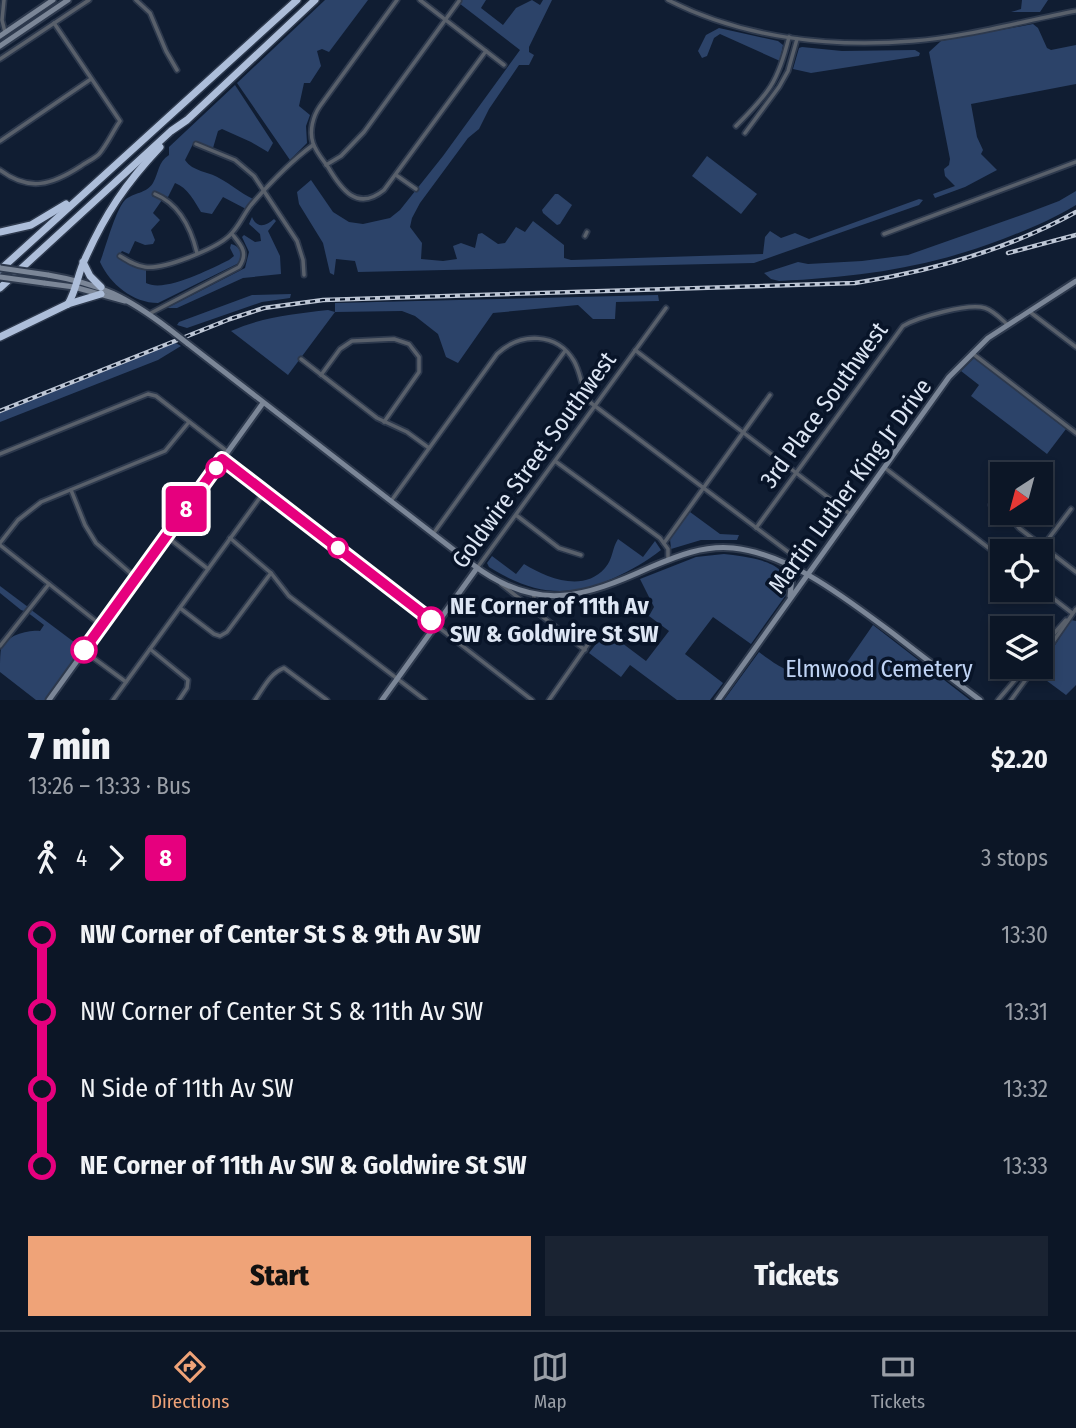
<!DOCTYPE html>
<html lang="en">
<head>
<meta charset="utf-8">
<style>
	:root { --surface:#0c1626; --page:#1a2332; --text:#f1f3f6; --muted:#9a9fa7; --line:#2c3543; --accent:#efa378 }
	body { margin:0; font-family:"Fira Sans Condensed",sans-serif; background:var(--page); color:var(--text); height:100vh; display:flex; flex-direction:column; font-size:26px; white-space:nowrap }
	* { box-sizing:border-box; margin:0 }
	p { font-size:23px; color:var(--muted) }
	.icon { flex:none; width:38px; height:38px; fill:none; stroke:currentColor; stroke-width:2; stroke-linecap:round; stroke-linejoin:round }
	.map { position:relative; height:700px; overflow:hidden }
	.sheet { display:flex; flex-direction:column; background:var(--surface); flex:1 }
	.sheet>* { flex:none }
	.badge { padding:0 14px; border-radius:5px; font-size:24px; line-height:46px }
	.needle { width:46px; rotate:216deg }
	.fabs { position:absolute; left:990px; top:462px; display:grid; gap:14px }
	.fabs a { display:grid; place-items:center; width:63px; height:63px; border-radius:0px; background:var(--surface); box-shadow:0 4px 10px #0003,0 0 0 2px var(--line); font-size:35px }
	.map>.badge { position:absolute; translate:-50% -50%; box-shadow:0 0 0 4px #fff }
	.legs { display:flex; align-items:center; gap:10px; height:77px; padding:0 28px; font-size:23px }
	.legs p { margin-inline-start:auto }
	.summary { display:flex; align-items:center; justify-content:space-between; height:119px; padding:0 28px }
	h1 { font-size:38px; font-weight:800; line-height:52px }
	.primary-button { display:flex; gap:14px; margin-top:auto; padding:14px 28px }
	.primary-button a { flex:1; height:80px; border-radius:0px; background:var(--accent); color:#111; font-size:28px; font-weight:800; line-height:80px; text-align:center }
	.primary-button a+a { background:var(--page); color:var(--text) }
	ul { padding:0 28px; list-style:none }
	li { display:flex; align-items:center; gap:24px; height:77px; font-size:26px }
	li i { display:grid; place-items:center; width:10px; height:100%; margin:0 9px; background:currentColor }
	li i::after { content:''; width:18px; height:18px; margin:-9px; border:5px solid; border-radius:50%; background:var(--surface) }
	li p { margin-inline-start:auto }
	li:first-child i { background:linear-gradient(#0000 50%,currentColor 0) }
	li:last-child i { background:linear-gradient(currentColor 50%,#0000 0) }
	.tabs { display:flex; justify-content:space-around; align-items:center; height:98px; border-top:2px solid var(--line); background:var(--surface); font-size:19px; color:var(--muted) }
	.tabs a { display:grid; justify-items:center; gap:4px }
	.tabs .active { color:var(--accent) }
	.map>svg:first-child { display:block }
	.green { fill:#2c4369 }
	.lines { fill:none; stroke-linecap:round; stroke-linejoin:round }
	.street-casing { stroke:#2d394d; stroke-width:7 }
	.secondary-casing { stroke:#2d394d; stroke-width:9 }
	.highway-casing { stroke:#2d394d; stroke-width:10 }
	.street { stroke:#59606b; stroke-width:3.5 }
	.secondary { stroke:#7b8697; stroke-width:5 }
	.highway { stroke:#adbeda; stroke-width:7 }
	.rail-casing { stroke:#bdc6d5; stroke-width:4.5 }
	.rail { stroke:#081428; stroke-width:2; stroke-dasharray:5; stroke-linecap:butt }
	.secondary-bridge-casing { stroke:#2d394d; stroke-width:9; stroke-linecap:butt }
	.secondary-bridge { stroke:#7b8697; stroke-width:5 }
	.line-1-casing { stroke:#fff; stroke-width:16 }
	.line-1 { stroke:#e6007e; stroke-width:10 }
	.stop-1-dot { fill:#fff; stroke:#e6007e; stroke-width:3.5 }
	.labels { text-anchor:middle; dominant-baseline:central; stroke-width:7; stroke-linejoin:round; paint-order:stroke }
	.street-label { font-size:24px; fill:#dde6f4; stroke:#081428 }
	.stop-label { font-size:24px; font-weight:bold; fill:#dde6f4; stroke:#081428; text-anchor:start }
	.park-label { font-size:24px; fill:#bfd3f4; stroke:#081428 }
</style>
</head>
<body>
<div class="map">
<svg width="1076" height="700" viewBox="0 0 1076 700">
	<rect width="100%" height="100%" fill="#101d32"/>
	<g class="green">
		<path d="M325 0H368L329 52 322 49 317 51 321 66 310 83H304L299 106 310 115 306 126 307 143 290 160 237 83Z"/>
		<path d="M455 0H486L481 8 503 25 516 8 532 0 540 5 543 0H552L529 47V52L534 55 529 65H519L489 109 479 129 468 138 420 203 412 218 410 227 422 243 421 259 443 261 457 259 453 246 461 243 475 248 478 234 482 233 498 244 505 243 516 227 525 232 533 221 564 245V258L571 260 763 254 765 237 770 231 781 238 795 233 809 239 919 199 923 200 919 205 754 263 358 272 355 261 336 259 334 275 330 273 323 243 299 204 297 192 311 180 333 212 349 222 363 224 390 218 400 210 443 156 520 50Z"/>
		<path d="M1022 0H1048L1040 12H1011L1021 9Z"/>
		<path d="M1033 24 1038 28 1047 48 1051 50 1076 45V84L971 104 977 137 983 150 981 154 997 170 965 187 935 198 933 194 955 186 945 176 944 169 949 165 950 159 929 52 941 41Z"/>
		<path d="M719 28 778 41 783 45 780 61 720 34 714 38 707 56 702 58 698 51 706 35Z"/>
		<path d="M802 47 842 51 915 50 920 53 919 56 811 73 793 69 799 48Z"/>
		<path d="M235 85 273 143 268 152 251 142 222 129 218 131 213 148 194 142 185 160C193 172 208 171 219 178 231 184 240 193 253 199L246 209 223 197 212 214 201 212C194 201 188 188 175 183L168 197 155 193 152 196 162 200 153 213 160 220 151 230 155 240 153 244 145 245 135 241 129 254 122 251 118 257 134 267 146 270V283C165 293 210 269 229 260L234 256 230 248 231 244C239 246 241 251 242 258L239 263 158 303C133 303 110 284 100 262 106 247 115 211 125 200 134 192 146 194 153 183 159 172 158 162 169 155V147Z"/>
		<path d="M707 156 757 194 741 214 692 176Z"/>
		<path d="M1076 191V205C1053 219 1029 229 1003 239 927 268 860 277 779 281L771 279 764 273 798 262 808 264 862 261 908 255 1030 212 1059 201Z"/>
		<path d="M555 194H558L572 205 560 224 557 225 543 213 542 210Z"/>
		<path d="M252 217C257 229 266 226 274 219L276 221 268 231 280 256 281 274 243 278 177 308H167L245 268 249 252 242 237 244 235 255 242 261 241 260 234 249 224Z"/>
		<path d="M291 294 290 298 262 302 187 328 177 325 179 322 252 295Z"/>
		<path d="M658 295 659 301 616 302 615 319H593L578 305 493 313 458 363 446 357 438 334 415 316 402 311 335 312 288 375 231 331C262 317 294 314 328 310L335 312V303Z"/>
		<path d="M174 342 181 346 158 360 0 422V413Z"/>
		<path d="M974 358 1066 429 1047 454 971 396 979 385 961 371Z"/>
		<path d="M690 512 720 534 739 535 737 540H701L671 549 670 539Z"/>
		<path d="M618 539 643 557 655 541 661 550C646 562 631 570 614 578 567 599 532 594 489 567L487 563 492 556 516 574 524 564C547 578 583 593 605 568 613 559 612 548 618 539Z"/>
		<path d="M724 554C747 557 792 560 788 592L751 644 713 617 685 654 723 683 710 700H677L630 665 621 677 589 653 606 631 646 661 669 631 649 616 654 607 640 579 696 557Z"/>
		<path d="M0 586 28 607 24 611 21 610 0 593Z"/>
		<path d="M30 609 82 648 45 700H36L0 672C0 665 0 655 1 649 7 634 30 630 40 631L44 625 27 612Z"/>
		<path d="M1071 620 1076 621V685L1066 695 1035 672 1041 667Z"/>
		<path d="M873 625 970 700H724L759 652C795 680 798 673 841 665L848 661Z"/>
	</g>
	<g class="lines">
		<g class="street-casing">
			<g id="street">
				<path d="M4 0 2 20 5 32"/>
				<path d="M136 0 150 13 166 51 177 70"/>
				<path d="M397 0 320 106C313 116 309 131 313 143 316 152 323 160 328 167 341 189 357 212 384 190L486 51"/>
				<path d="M420 0 504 65"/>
				<path d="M668 0C742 38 831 48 913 41 966 37 1023 21 1076 11"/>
				<path d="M0 59 89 0"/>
				<path d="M736 126C769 93 778 82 789 37"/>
				<path d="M745 133 779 87 788 71 797 39"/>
				<path d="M0 141 91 79"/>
				<path d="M196 144 235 160 254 176 297 241 303 260 304 275"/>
				<path d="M326 165 341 156 364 132 459 1"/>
				<path d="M0 170C29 192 52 185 81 166 86 162 94 159 99 154 107 145 113 131 120 121L54 23"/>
				<path d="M396 175 416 189"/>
				<path d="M155 194C179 204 191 228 197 253"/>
				<path d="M884 234 1076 162"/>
				<path d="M585 236 587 232"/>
				<path d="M120 256C128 261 136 266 145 267 163 270 215 249 229 236 239 227 243 215 251 205 269 184 290 162 313 145"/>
				<path d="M1030 312 1076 347"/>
				<path d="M149 314 239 267C249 253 241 245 232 234"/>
				<path d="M635 350 850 514"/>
				<path d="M972 353 1076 433"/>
				<path d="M301 359 377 418 407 432 429 448"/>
				<path d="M321 375 340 349 352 341 394 339 409 344 419 357V372L384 422"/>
				<path d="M0 454 148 394 156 396 228 452"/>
				<path d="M222 459 532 700"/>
				<path d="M555 461 660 538 668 549V560"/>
				<path d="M885 468 1003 559"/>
				<path d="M1014 474 1019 468"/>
				<path d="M71 490 85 525 96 543 136 578"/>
				<path d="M391 501 497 354C520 332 557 332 574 361 582 375 581 391 591 403L799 560"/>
				<path d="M991 505 1003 504"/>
				<path d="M1007 513 1019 528 1076 572"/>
				<path d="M516 515 559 548 581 555"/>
				<path d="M756 528 903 326C918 317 968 303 985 308 994 311 1001 319 1008 325"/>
				<path d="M433 534 565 351"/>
				<path d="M166 536 208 569"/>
				<path d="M230 538 271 573 289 596 425 700"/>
				<path d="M0 543 18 520 41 502 165 451 189 422"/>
				<path d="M664 543 770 395"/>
				<path d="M0 545 102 626"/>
				<path d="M1043 546 1071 509"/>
				<path d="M477 568 666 308"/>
				<path d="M501 584 585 650"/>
				<path d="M1041 589 1072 613"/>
				<path d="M180 608 214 634 220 636 227 632 271 573"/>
				<path d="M533 608 534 595"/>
				<path d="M0 646 49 584"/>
				<path d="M1041 648 1066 620"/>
				<path d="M150 649 188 680 187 688 179 700"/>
				<path d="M84 651 126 682"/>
				<path d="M1041 659 1076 609"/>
				<path d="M113 700 264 492"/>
				<path d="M255 700C263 689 270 673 284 668L327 700"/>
				<path d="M549 700 593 637"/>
				<path d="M998 700 1026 667"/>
				<path d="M1011 700 1035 667"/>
			</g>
		</g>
		<g class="secondary-casing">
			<g id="secondary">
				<path d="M0 36 53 0"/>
				<path d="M0 46 68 0"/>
				<path d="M48 275C101 284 127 297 169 329"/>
				<path d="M44 283 74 287 125 301"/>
				<path d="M187 343 472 564C536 613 583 598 651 567 677 556 704 545 733 548 791 554 849 601 895 635 923 657 951 678 980 700"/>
				<path d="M785 566 792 578 790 596"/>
				<path d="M49 700 263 403"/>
				<path d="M382 700 477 568"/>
				<path d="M718 700 949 377 988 338 1076 281"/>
			</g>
		</g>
		<g class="highway-casing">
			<g id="highway">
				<path d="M0 232 31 225 66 204"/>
				<path d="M83 262 90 276 101 287"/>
				<path d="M0 270 297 0"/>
				<path d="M0 288 171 131 187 120 315 0"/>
				<path d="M68 304C76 291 78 273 85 259 105 214 126 183 160 147"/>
				<path d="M0 337 68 304 101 294"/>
			</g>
		</g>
		<use href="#street" class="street"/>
		<use href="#secondary" class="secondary"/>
		<use href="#highway" class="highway"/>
		<g class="rail-casing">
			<g id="rail">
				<path d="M1008 253 1076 235"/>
				<path d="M0 411 230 319 264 308 323 300 855 283C933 271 1007 250 1076 212"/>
			</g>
		</g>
		<use href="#rail" class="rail"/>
		<g class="secondary-bridge-casing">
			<g id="secondary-bridge">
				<path d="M0 268 48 275"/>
				<path d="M0 277 44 283"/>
				<path d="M169 329 187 343"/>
			</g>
		</g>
		<use href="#secondary-bridge" class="secondary-bridge"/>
	</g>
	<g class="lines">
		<g class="line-1-casing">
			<path id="line-1" d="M84 650 222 459 431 620"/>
		</g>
		<use href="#line-1" class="line-1"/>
	</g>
	<g class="stop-1-dot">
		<circle cx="216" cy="468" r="9"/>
		<circle cx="338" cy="548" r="9"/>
		<circle cx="431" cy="620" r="12"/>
		<circle cx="84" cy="650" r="12"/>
	</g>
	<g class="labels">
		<g class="street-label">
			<text transform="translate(824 405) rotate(-54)">3rd Place Southwest</text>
			<text transform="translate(534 460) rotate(-54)">Goldwire Street Southwest</text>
			<text transform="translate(850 486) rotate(-54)">Martin Luther King Jr Drive</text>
		</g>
		<g class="stop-label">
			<text x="450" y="606">NE Corner of 11th Av<tspan x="450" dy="28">SW &amp; Goldwire St SW</tspan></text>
		</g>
		<g class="park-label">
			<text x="879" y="669">Elmwood Cemetery</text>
		</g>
	</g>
</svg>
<div class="fabs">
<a><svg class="needle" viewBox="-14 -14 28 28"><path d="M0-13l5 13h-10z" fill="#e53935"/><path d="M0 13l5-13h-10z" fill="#9a9fa7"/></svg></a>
<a><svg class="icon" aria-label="locate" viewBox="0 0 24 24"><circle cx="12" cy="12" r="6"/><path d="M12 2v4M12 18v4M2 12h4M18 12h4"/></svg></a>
<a><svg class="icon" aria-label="layers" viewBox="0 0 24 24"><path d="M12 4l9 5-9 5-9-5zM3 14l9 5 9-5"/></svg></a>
</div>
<b class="badge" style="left:186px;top:509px;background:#e6007e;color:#fff">8</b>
</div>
<section class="sheet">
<div class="summary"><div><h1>7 min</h1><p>13:26 – 13:33 · Bus</p></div><b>$2.20</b></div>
<div class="legs"><svg class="icon" aria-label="walk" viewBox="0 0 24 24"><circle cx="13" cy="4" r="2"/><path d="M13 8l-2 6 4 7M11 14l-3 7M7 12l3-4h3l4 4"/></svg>4<svg class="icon" aria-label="forward" viewBox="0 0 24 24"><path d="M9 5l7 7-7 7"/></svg><b class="badge" style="background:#e6007e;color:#fff">8</b><p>3 stops</p></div>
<ul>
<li><i style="color:#e6007e"></i><b>NW Corner of Center St S &amp; 9th Av SW</b><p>13:30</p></li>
<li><i style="color:#e6007e"></i><span>NW Corner of Center St S &amp; 11th Av SW</span><p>13:31</p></li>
<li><i style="color:#e6007e"></i><span>N Side of 11th Av SW</span><p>13:32</p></li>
<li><i style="color:#e6007e"></i><b>NE Corner of 11th Av SW &amp; Goldwire St SW</b><p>13:33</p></li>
</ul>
<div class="primary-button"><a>Start</a><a>Tickets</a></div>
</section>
<nav class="tabs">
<a class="active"><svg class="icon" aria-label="directions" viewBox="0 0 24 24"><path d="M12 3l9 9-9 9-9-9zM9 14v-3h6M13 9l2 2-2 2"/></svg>Directions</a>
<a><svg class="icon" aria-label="map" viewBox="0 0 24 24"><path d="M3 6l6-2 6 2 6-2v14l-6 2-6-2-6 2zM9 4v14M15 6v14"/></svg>Map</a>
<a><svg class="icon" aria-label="tickets" viewBox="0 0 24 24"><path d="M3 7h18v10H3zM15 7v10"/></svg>Tickets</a>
</nav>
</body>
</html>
